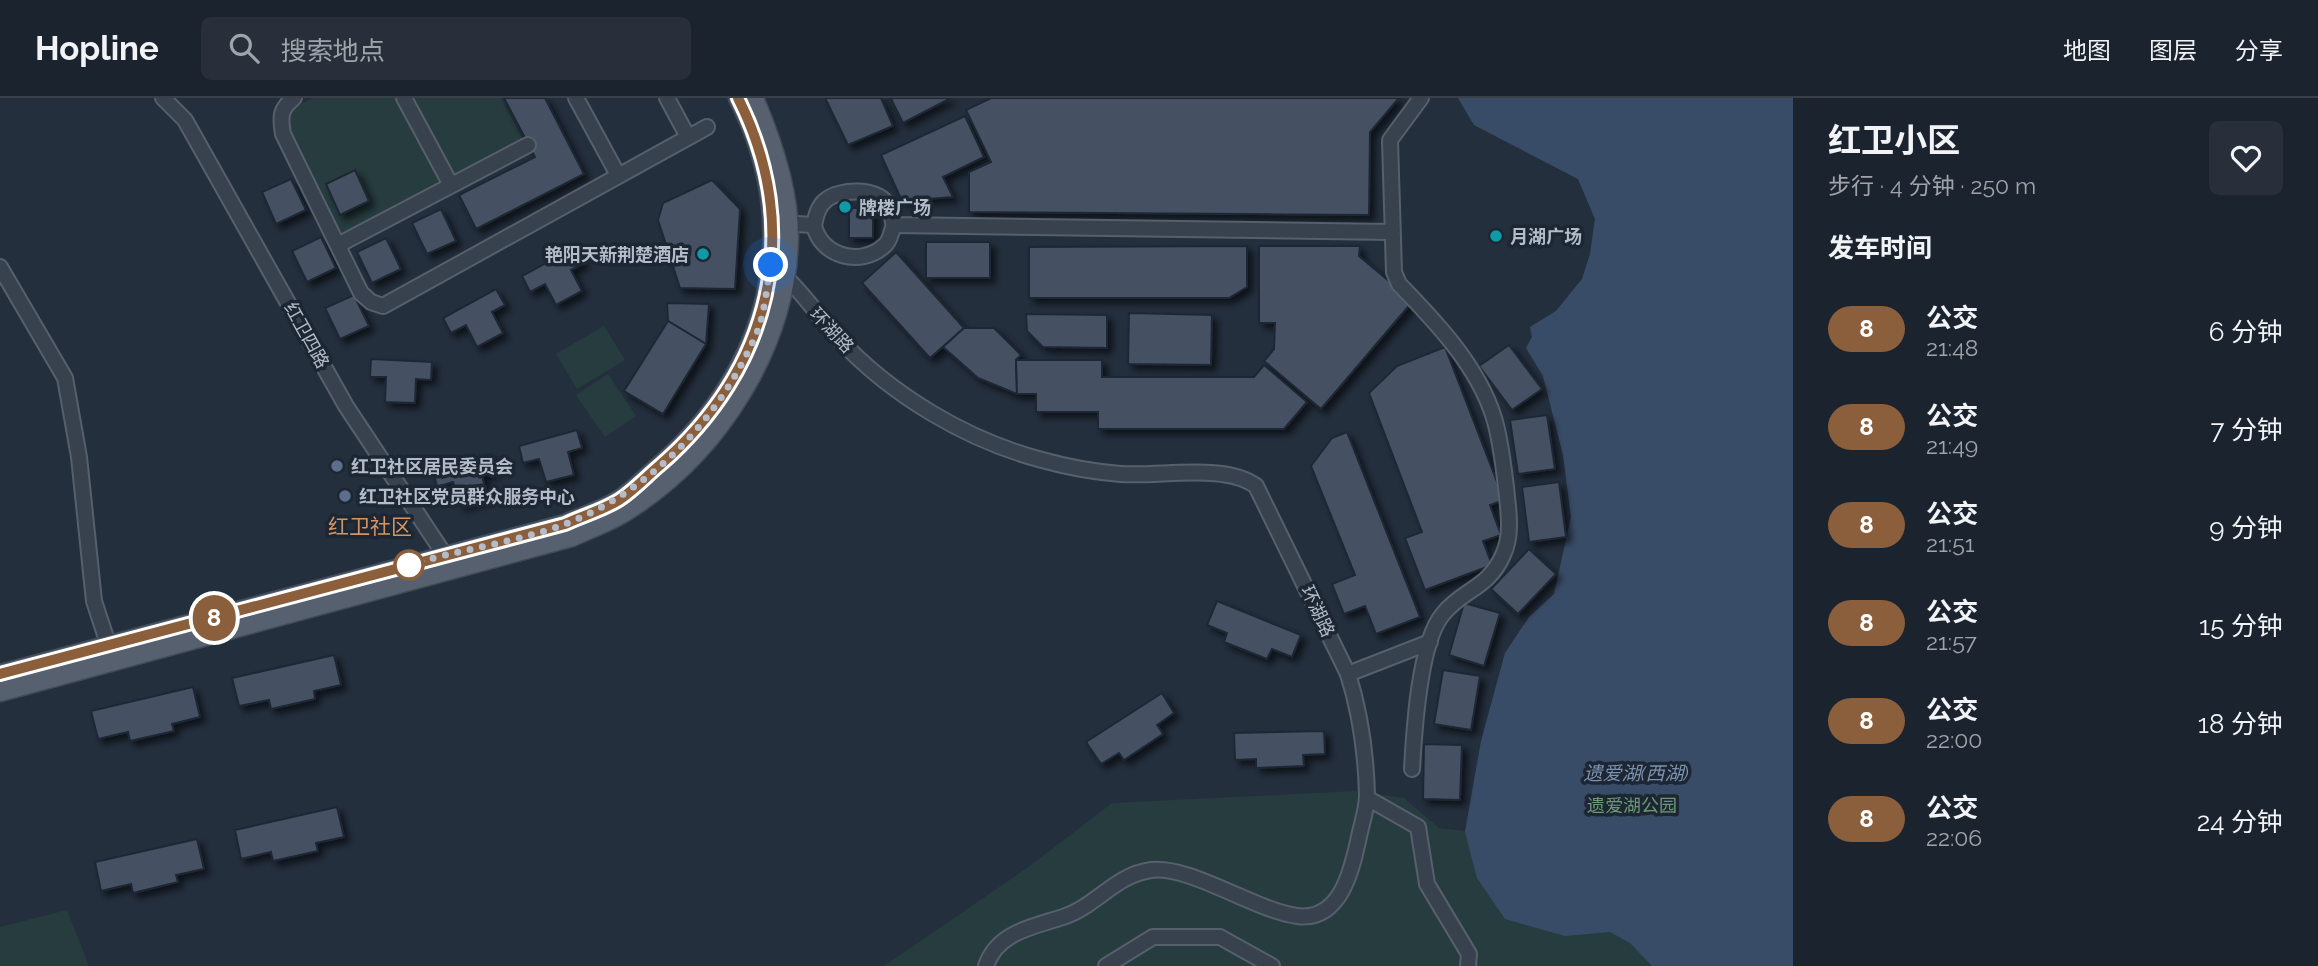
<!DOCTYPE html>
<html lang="zh">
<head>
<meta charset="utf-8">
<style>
	:root { --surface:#1b232e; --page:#282f3a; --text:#f1f3f6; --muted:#a0a4aa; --line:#39404a }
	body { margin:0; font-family:Raleway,"Noto Sans SC",sans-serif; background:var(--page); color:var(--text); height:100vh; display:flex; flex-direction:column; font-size:26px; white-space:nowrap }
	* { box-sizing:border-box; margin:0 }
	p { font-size:23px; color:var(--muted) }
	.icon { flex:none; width:38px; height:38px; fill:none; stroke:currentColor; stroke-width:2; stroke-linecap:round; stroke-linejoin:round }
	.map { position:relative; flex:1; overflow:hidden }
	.sheet { display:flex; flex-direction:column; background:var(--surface); width:525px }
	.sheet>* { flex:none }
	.badge { padding:0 14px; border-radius:23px; font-size:24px; line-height:46px }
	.you { position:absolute; width:35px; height:35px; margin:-18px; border:5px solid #fff; border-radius:50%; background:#1a73e8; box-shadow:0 0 0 10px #1a73e833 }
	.map>.badge { position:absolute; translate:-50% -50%; box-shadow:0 0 0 4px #fff }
	h2 { padding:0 35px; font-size:26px; line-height:63px }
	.round { display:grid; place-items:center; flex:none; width:74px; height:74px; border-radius:10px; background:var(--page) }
	.overview { display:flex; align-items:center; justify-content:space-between; height:119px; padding:0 35px }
	h1 { font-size:33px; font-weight:700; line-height:52px }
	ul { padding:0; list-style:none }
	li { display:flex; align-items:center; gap:21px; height:98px; padding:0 35px }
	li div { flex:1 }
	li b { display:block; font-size:26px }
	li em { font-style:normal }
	li .badge { min-width:77px; font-weight:700; text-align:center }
	header { display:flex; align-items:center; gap:42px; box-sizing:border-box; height:98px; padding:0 35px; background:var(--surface); border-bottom:2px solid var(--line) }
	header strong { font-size:33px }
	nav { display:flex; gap:38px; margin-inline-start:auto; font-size:24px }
	.search { width:490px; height:63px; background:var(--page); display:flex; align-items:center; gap:18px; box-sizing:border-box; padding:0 24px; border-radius:10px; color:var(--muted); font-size:26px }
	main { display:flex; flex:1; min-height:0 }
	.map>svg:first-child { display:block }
	.green { fill:#263c3f }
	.water { fill:#394c67 }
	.building { fill:#455162; stroke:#1f2835; stroke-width:2; filter:url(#shadow) }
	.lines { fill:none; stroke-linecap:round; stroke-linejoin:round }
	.minor-casing { stroke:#565f6c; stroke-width:18 }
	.major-casing { stroke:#414a57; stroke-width:21 }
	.minor { stroke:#38414e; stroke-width:14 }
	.major { stroke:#56606e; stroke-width:18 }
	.line-casing { stroke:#fff; stroke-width:16 }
	.line { stroke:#8b5e3c; stroke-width:10 }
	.walk { stroke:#b4bcc9; stroke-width:7; stroke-dasharray:0 12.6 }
	.culture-dot { fill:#0f9aa8; stroke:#1d2633; stroke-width:2.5 }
	.service-dot { fill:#5c6f8a; stroke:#1d2633; stroke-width:2.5 }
	.stop-dot { fill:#fff; stroke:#8b5e3c; stroke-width:3.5 }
	.labels { text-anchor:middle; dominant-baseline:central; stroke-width:7; stroke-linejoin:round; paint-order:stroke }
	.poi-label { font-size:18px; font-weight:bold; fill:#b4bcc9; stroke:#1d2633; text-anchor:start }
	.street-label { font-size:18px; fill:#b4bcc9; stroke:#1d2633 }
	.park-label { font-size:18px; fill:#6b9a76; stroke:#1d2633 }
	.water-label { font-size:19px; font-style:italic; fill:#7c92b1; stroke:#1d2633 }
	.quarter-label { font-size:21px; fill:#d59563; stroke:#1d2633 }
</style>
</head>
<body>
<header>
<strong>Hopline</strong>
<div class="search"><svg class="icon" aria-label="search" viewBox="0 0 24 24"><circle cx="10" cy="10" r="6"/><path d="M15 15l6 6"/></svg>搜索地点</div>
<nav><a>地图</a><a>图层</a><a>分享</a></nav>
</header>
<main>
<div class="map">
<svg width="1793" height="868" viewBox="0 0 1793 868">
	<defs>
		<filter id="shadow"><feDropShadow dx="5" dy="5" stdDeviation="3.5" flood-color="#0009"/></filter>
	</defs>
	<rect width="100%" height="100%" fill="#242f3e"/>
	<g class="green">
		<path d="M313 0H398L445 86 343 140 288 28 287 18 295 9Z"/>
		<path d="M416 0H501L524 43 453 80 412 2Z"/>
		<path d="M1458 0H1793V868H884L1027 770 1112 705 1356 693 1404 700 1439 730 1465 733 1481 643 1505 555 1529 519 1554 496 1571 419 1563 357 1543 278 1526 250 1532 239 1530 229 1556 213 1582 181 1590 156 1595 121 1578 81 1474 27Z"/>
		<path d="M604 228 625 262 577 291 556 256Z"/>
		<path d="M608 276 636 318 605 339 576 297Z"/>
		<path d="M67 812 89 868H0V829Z"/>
	</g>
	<path class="water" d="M1458 0H1793V868H1652L1630 845 1610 834 1565 838 1505 821 1477 780 1465 734 1481 643 1505 555 1529 519 1554 496 1571 419 1563 357 1543 278 1526 250 1532 239 1530 229 1556 213 1582 181 1590 156 1595 121 1578 81 1474 27Z"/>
	<g class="building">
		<path d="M504 0H545L584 76 476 131 459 97 535 59Z"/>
		<path d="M825 0H881L893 28 848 47Z"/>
		<path d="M893 0H951L903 25 891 1Z"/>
		<path d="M991 0H1399L1370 34 1369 117 969 114V74L991 64 966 12Z"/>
		<path d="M965 18 984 59 943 79 953 99 902 103 881 57Z"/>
		<path d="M355 72 369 103 340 117 326 86Z"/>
		<path d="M291 81 306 112 276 126 262 94Z"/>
		<path d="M712 82 740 111 735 191 680 190 658 122 663 105Z"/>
		<rect x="849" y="110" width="24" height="30"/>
		<path d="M441 111 456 143 427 156 412 125Z"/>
		<path d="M321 139 336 170 307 184 292 153Z"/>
		<path d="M386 140 401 171 372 185 357 154Z"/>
		<rect x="926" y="144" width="64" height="36"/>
		<path d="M1247 148V189L1229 200H1029V149Z"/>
		<path d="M1259 148H1360L1359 158 1413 203 1321 311 1264 263 1274 251 1275 225H1259Z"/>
		<path d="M575 149 584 165 571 172 582 193 556 207 545 186 530 194 522 178Z"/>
		<path d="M896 154 964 230 930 260 862 185Z"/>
		<path d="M496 191 505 207 492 214 503 235 477 249 466 227 451 235 443 220Z"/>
		<path d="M354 197 369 228 340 241 325 210Z"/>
		<path d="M667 205 709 206 706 246 668 223Z"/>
		<path d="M1129 215 1212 217 1211 267 1128 266Z"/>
		<path d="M1026 216 1107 217V250L1043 249 1027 233Z"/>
		<path d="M668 223 706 246 663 316 624 293Z"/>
		<path d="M964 230H994L1021 257 1016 262 1017 296 978 280 943 249Z"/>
		<path d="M1509 247 1542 291 1512 312 1479 268Z"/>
		<path d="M1445 249 1504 402 1490 407 1501 437 1483 443 1492 467 1425 492 1405 440 1422 434 1369 295 1397 268Z"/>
		<path d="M371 261 432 264 431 282 416 281 415 305 385 304 386 279H370Z"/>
		<path d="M1016 262H1102V279H1254L1264 267 1307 304 1284 331H1098V314H1036V296H1017Z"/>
		<path d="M1547 317 1555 371 1518 376 1510 322Z"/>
		<path d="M577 332 582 350 568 354 574 377 546 384 539 361 523 365 519 348Z"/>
		<path d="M1347 334 1420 519 1376 536 1365 508 1344 516 1332 486 1355 477 1311 368 1332 340Z"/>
		<path d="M491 356 496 373 482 378 488 400 460 408 453 384 437 389 433 372Z"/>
		<path d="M1559 384 1566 439 1529 444 1522 389Z"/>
		<path d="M1529 451 1556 476 1518 516 1491 491Z"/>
		<path d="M1217 503 1301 537 1292 559 1272 551 1267 561 1224 544 1227 535 1207 527Z"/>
		<path d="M1464 505 1500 515 1484 568 1449 557Z"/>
		<path d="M334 557 341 587 314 593 315 601 271 611 269 602 239 608 232 580Z"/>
		<path d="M1443 572 1480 578 1471 632 1434 626Z"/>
		<path d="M193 589 200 619 172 626 174 633 130 643 128 634 98 641 91 613Z"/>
		<path d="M1162 595 1174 615 1157 627 1163 636 1124 662 1119 655 1101 666 1086 644Z"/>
		<path d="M1324 633 1325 656 1303 657 1304 668 1256 670V661L1235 662 1234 635Z"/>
		<path d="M1424 646 1462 647 1460 702 1423 701Z"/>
		<path d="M337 709 344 739 316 745 318 753 273 763 271 754 241 761 235 732Z"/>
		<path d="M197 741 204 771 176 777 178 784 133 795 131 786 101 793 95 764Z"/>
	</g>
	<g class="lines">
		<g class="minor-casing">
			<g id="minor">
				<path d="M163 0 185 22 346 308 450 465"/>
				<path d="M294 0C280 11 280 19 283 36L361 195 371 204 383 208 707 29"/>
				<path d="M404 0 451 87"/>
				<path d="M576 0 618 77"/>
				<path d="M667 0 688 39"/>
				<path d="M778 125 814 127C816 118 818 108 826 102 839 91 877 89 887 106 891 111 892 121 894 127L1391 134"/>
				<path d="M814 127C820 158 861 170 885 147 890 143 891 134 894 127"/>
				<path d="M338 147 528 47"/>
				<path d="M0 169 65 280 79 359 94 503 109 549"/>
				<path d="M781 175C802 193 819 219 838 240 891 297 966 342 1042 362 1067 369 1095 374 1121 376 1160 379 1226 365 1256 388L1348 576C1360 614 1366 657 1367 697 1367 709 1363 722 1360 734 1353 766 1343 824 1297 818 1254 812 1190 767 1151 772 1115 777 1095 809 1063 819 1033 829 997 834 986 868"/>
				<path d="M1348 576 1430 544"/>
				<path d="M1412 671C1414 634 1419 544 1443 516 1463 491 1488 491 1503 457 1513 436 1508 411 1506 389 1503 366 1501 343 1494 320 1478 268 1436 224 1399 186L1394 174 1390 42 1421 0"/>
				<path d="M1367 700 1418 729 1427 786 1469 856 1468 868"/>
				<path d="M1106 868 1153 839H1220L1272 868"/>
			</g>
		</g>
		<g class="major-casing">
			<g id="major">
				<path d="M0 576 565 426C583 418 603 412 619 402 633 393 646 379 659 368 770 272 806 133 738 0"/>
				<path d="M0 594 572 439C589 431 609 424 625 414 718 356 787 249 789 138 789 92 772 42 754 0"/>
			</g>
		</g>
		<use href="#minor" class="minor"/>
		<use href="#major" class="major"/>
	</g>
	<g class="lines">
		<g class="line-casing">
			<path id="line" d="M0 576 565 426C582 418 603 412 619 402 633 393 646 379 659 368 771 271 805 134 738 0"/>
		</g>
		<use href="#line" class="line"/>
		<path class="walk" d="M409 467C460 451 519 444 568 425 652 391 718 322 755 239 765 218 766 190 771 167"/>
	</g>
	<g class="culture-dot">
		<circle cx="845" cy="109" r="7"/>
		<circle cx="1496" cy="138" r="7"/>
		<circle cx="703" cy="156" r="7"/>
	</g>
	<g class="service-dot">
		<circle cx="337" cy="368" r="7"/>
		<circle cx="345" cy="398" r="7"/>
	</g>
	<circle class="stop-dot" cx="409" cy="467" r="14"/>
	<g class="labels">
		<g class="poi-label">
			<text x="859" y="109">牌楼广场</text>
			<text x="1510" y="138">月湖广场</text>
			<text x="689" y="156" text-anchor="end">艳阳天新荆楚酒店</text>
			<text x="351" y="368">红卫社区居民委员会</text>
			<text x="359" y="398">红卫社区党员群众服务中心</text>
		</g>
		<g class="street-label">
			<text transform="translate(832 232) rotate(47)">环湖路</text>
			<text transform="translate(307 237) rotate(61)">红卫四路</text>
			<text transform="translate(1318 513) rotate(65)">环湖路</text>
		</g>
		<g class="park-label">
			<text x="1632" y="707">遗爱湖公园</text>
		</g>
		<g class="water-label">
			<text x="1636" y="675">遗爱湖(西湖)</text>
		</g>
		<g class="quarter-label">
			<text x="370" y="428">红卫社区</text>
		</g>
	</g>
</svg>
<div class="you" style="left:771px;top:167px"></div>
<b class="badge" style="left:214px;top:520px;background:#8b5e3c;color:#fff">8</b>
</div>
<section class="sheet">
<div class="overview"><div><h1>红卫小区</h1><p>步行 · 4 分钟 · 250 m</p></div><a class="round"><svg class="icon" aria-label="heart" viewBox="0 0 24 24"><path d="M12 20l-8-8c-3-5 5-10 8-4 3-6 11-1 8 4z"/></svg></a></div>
<h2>发车时间</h2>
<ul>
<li><span class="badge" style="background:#8b5e3c;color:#fff">8</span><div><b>公交</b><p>21:48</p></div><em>6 分钟</em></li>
<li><span class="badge" style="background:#8b5e3c;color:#fff">8</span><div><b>公交</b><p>21:49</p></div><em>7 分钟</em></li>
<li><span class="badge" style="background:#8b5e3c;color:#fff">8</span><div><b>公交</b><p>21:51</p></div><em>9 分钟</em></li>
<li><span class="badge" style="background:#8b5e3c;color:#fff">8</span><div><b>公交</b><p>21:57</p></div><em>15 分钟</em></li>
<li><span class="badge" style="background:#8b5e3c;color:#fff">8</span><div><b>公交</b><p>22:00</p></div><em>18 分钟</em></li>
<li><span class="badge" style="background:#8b5e3c;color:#fff">8</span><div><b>公交</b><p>22:06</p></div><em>24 分钟</em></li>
</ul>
</section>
</main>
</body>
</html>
